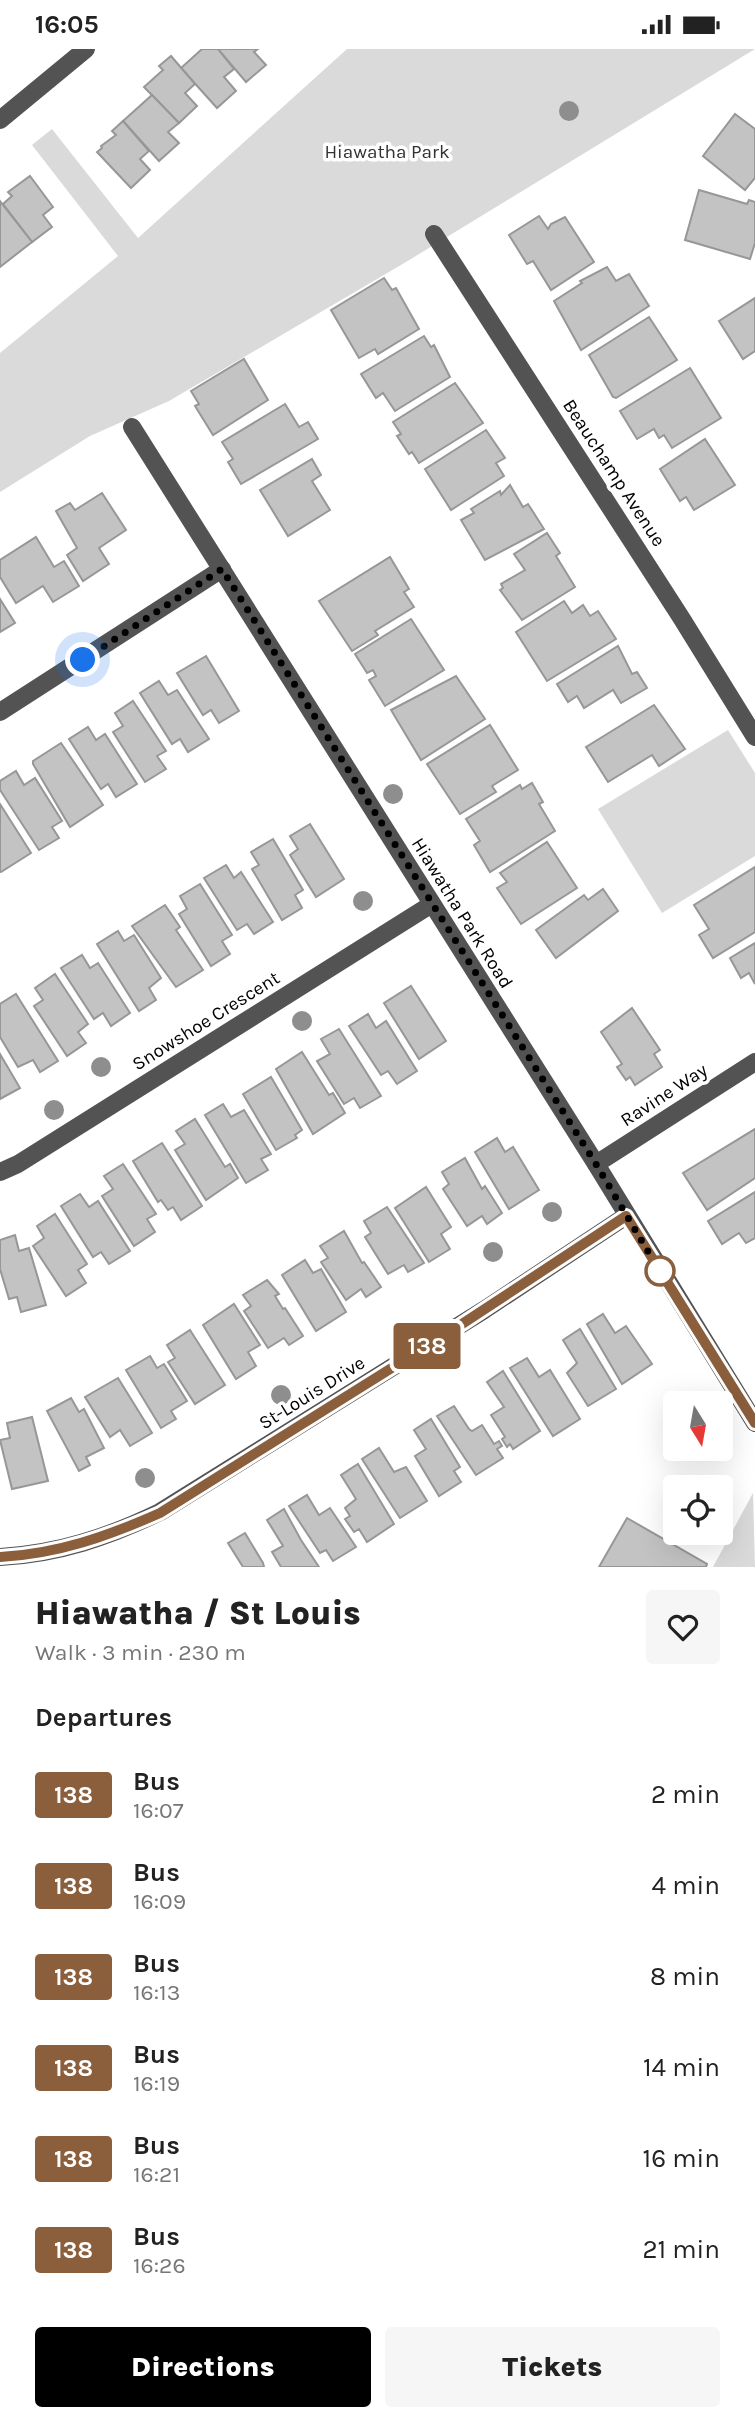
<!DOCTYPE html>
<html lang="en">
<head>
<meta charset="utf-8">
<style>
	:root { --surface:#fff; --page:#f6f6f6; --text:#222; --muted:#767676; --accent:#000 }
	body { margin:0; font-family:Karla,sans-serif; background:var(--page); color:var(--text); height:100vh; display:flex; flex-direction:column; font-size:26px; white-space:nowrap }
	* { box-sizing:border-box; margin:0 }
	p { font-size:23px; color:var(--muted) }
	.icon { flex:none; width:38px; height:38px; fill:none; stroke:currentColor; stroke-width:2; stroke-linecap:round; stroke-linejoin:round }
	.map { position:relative; height:1518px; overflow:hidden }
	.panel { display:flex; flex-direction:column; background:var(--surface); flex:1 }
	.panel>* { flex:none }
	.badge { padding:0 14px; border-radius:5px; font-size:24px; line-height:46px }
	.needle { width:46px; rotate:169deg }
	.fabs { position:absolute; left:663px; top:1342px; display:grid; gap:14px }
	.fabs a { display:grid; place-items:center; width:70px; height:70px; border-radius:7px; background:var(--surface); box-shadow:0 7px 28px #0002; font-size:35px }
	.you { position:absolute; width:35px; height:35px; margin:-18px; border:5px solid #fff; border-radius:50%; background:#1a73e8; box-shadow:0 0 0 10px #1a73e833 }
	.map>.badge { position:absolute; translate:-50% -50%; box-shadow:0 0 0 4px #fff }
	h2 { padding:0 35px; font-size:26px; line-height:63px }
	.round { display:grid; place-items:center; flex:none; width:74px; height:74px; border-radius:7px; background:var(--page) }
	.overview { display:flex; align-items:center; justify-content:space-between; height:119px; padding:0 35px }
	h1 { font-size:33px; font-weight:800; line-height:52px }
	.primary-button { display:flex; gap:14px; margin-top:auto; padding:14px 35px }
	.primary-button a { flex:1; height:80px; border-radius:7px; background:var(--accent); color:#fff; font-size:28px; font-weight:800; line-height:80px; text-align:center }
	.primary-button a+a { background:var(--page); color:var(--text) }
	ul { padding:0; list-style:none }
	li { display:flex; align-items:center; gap:21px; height:91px; padding:0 35px }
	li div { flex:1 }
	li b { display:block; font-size:26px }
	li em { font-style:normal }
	li .badge { min-width:77px; font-weight:700; text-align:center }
	.status { display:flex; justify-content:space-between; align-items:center; height:49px; padding:0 35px; background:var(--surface); direction:ltr }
	.status svg { height:19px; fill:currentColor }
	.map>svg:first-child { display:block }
	.green { fill:#dadada }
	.building { fill:#c3c3c3; stroke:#979797; stroke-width:2 }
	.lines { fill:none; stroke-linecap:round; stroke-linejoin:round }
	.minor { stroke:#535353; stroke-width:18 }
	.tree { fill:#8e8e8e }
	.line-casing { stroke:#fff; stroke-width:16 }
	.line { stroke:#8b5e3c; stroke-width:10 }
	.walk { stroke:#000; stroke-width:7; stroke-dasharray:0 12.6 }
	.stop-dot { fill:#fff; stroke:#8b5e3c; stroke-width:3.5 }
	.labels { text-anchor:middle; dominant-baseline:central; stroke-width:7; stroke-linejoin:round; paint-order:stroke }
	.park-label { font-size:19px; fill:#313131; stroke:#fff }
	.street-label { font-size:19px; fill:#000; stroke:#fff }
</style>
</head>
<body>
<div class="status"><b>16:05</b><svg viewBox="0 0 49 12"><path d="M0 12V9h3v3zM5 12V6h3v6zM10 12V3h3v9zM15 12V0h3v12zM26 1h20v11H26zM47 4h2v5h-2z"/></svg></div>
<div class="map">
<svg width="755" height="1518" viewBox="0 0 755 1518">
	<rect width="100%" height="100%" fill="#fff"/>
	<g class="green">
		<path d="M347 0H755L406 213 169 352 90 387 0 443V304L118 207 32 96 52 80 138 189Z"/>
		<path d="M728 681 755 724V807L662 864 598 760Z"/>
		<path d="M753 1444 755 1518H713Z"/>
	</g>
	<g class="building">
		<path d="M202 0H218L234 20 224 28 236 42 217 59 181 19Z"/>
		<path d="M218 0H258L254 3 266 16 246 33Z"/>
		<path d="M171 7 195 35 185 44 197 57 179 74 144 38 163 21 159 17Z"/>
		<path d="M152 46 179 74 168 83 179 94 159 112 123 72Z"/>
		<path d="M735 65 755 80V129L745 141 703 107Z"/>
		<path d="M123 72 149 102 140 110 150 121 131 139 97 103 102 99 101 97 116 86 112 82Z"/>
		<path d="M30 127 53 158 43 166 52 178 32 193 3 155 12 147 8 143Z"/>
		<path d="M699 141 747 155 749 151 755 153V194L750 210 685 191Z"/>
		<path d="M0 152 32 193 0 218Z"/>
		<path d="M539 167 548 180 551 175 565 168 594 213 551 241 533 212 527 215 509 186Z"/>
		<path d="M607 218 616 232 629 225 649 257 581 301 554 252 582 234 580 232Z"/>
		<path d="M384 229 392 241 396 239 419 280 378 305 375 300 359 309 331 261Z"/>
		<path d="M755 249V302L743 310 719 272Z"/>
		<path d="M649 268 677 311 616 349 613 348 589 306Z"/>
		<path d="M424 287 431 298 434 296 450 328 395 362 383 344 376 349 361 325Z"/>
		<path d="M244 310 268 351 213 386 195 357 199 355 191 342Z"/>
		<path d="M690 319 721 369 672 399 664 386 659 389 654 380 637 390 620 362Z"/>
		<path d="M455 334 483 374 419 414 412 403 409 405 397 387 401 385 393 373Z"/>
		<path d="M285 355 299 378 308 373 318 390 241 435 228 413 233 410 222 393Z"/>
		<path d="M486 381 505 409 496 414 504 427 451 461 425 420Z"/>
		<path d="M705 390 735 436 694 461 686 448 680 452 660 420Z"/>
		<path d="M312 410 321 426 312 432 330 461 288 487 260 441Z"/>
		<path d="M510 436 523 458 528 455 544 480 485 511 461 471 474 464 471 460 500 442 501 446Z"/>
		<path d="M102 444 126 481 99 499 109 515 83 532 67 506 77 499 56 462 70 454 75 461Z"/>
		<path d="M547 484 560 504 556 507 575 538 522 571 500 541 503 539 501 535 525 521 514 505Z"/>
		<path d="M36 488 54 518 64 512 79 537 53 553 43 537 16 554 0 528V511Z"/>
		<path d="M390 508 409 540 404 543 414 558 375 582 378 586 352 602 319 552Z"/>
		<path d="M0 550 15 574 0 583Z"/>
		<path d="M564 552 572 564 583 556 590 567 598 562 616 590 547 632 516 583Z"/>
		<path d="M411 570 444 621 385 657 369 631 376 627 373 621 367 624 355 605Z"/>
		<path d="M618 597 632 625 637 623 647 639 621 654 613 641 584 659 577 647 568 653 557 635Z"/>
		<path d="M206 607 239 662 219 674 211 661 203 666 177 624Z"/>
		<path d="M456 627 485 670 421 711 391 661Z"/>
		<path d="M159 632 168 646 177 641 209 690 188 703 180 690 172 695 140 644Z"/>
		<path d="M133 652 166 702 157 707 166 720 145 733 113 683 123 677 115 664Z"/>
		<path d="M654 656 685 700 659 717 652 706 608 733 586 698Z"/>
		<path d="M490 676 518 721 492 737 496 743 460 765 427 715Z"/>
		<path d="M88 678 96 691 105 685 137 735 116 748 108 735 101 740 69 690Z"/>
		<path d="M61 694 103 756 70 778 33 715V712Z"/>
		<path d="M16 722 24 736 35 729 62 772 52 778 59 789 39 801 0 741V732Z"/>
		<path d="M532 734 543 753 539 755 555 782 490 823 474 796 480 792 466 770 520 736 522 740Z"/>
		<path d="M0 755 31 804 1 823 0 822Z"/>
		<path d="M310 775 344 830 316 848 290 806 298 800 290 787Z"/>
		<path d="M273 790 303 841 295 846 302 859 282 871 252 820 259 816 251 803Z"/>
		<path d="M547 793 577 839 521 875 497 839 507 833 500 824Z"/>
		<path d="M226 816 234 829 241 823 273 873 254 885 247 875 237 881 204 829Z"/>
		<path d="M755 818V883L713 909 699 886 709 880 694 856Z"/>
		<path d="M200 835 232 886 222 892 230 905 211 917 179 865 187 860 180 847Z"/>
		<path d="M603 840 618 862 556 909 536 881 584 846 588 851Z"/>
		<path d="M165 856 180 878 176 881 203 921 176 938 132 877Z"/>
		<path d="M118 882 124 892 134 886 161 929 149 939 156 951 139 962 97 895Z"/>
		<path d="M755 894V935L749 924 741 929 730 909Z"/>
		<path d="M82 906 90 919 98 914 130 964 111 977 103 964 94 970 61 919Z"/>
		<path d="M55 925 88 975 78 983 86 994 67 1007 34 957 43 951 35 939Z"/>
		<path d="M411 937 446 992 419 1010 384 954Z"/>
		<path d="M16 945 58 1012 40 1023 33 1011 18 1018 0 988V955Z"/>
		<path d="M632 959 660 1001 654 1005 662 1018 635 1036 630 1028 626 1031 617 1018 622 1015 601 983Z"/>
		<path d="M368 965 376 979 386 972 417 1022 397 1035 388 1022 381 1026 349 977Z"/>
		<path d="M339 980 381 1047 360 1059 354 1049 344 1055 317 1012 330 1005 321 990Z"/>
		<path d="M302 1003 329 1046 333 1044 345 1064 313 1085 276 1020Z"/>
		<path d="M0 1005 20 1039 0 1050Z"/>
		<path d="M271 1028 302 1081 295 1086 297 1089 276 1101 243 1045Z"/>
		<path d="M223 1055 231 1068 244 1061 271 1105 261 1110 268 1121 246 1134 205 1066Z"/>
		<path d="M195 1070 225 1118 230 1115 238 1129 206 1151 175 1101 185 1095 176 1082Z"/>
		<path d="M755 1080V1129L707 1161 683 1124Z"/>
		<path d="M497 1089 505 1103 513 1098 539 1141 509 1160 475 1103Z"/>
		<path d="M162 1094 202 1157 181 1171 173 1158 168 1161 161 1151 158 1153 133 1112Z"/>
		<path d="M465 1109 482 1140 485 1137 502 1164 487 1175 482 1167 467 1177 443 1140 449 1135 442 1123Z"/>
		<path d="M123 1115 156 1165 147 1170 155 1183 134 1197 102 1147 113 1140 104 1127Z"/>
		<path d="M426 1138 451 1178 441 1185 450 1200 429 1213 395 1159Z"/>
		<path d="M755 1143V1189L746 1194 739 1184 722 1195 708 1172Z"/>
		<path d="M80 1145 89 1158 98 1152 130 1202 109 1215 101 1203 93 1208 61 1157Z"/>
		<path d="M387 1158 424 1214 408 1223 404 1216 388 1225 365 1188 371 1184 364 1172Z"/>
		<path d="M55 1165 87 1215 78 1221 86 1234 66 1247 33 1197 44 1189 37 1177Z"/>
		<path d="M344 1182 362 1214 364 1213 381 1238 366 1248 361 1240 346 1251 321 1213 328 1209 320 1197Z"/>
		<path d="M15 1186 19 1202 29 1199 46 1256 21 1263 17 1248 9 1250 0 1220V1191Z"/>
		<path d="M305 1211 313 1224 321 1220 346 1263 316 1282 282 1226Z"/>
		<path d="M267 1231 279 1245 275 1247 283 1260 285 1259 303 1287 289 1296 284 1289 268 1299 244 1262 251 1257 243 1246Z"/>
		<path d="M234 1255 260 1296 248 1303 256 1317 236 1330 203 1276Z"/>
		<path d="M603 1265 615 1284 626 1277 652 1315 622 1335 587 1275Z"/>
		<path d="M580 1280 616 1340 588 1357 567 1324 577 1314 563 1291Z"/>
		<path d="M190 1281 225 1336 195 1355 168 1313 175 1309 167 1296Z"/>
		<path d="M150 1307 157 1319 164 1315 187 1352 171 1362 176 1370 161 1379 126 1321Z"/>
		<path d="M527 1309 539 1328 550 1321 580 1370 553 1387 510 1319Z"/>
		<path d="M503 1322 540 1382 513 1400 510 1395 507 1398 502 1390 505 1388 491 1366 504 1358 487 1333Z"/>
		<path d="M118 1329 152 1384 130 1397 120 1381 110 1388 85 1348Z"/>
		<path d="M71 1349 79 1363 84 1360 104 1399 86 1408 90 1416 79 1422 47 1362Z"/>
		<path d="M454 1357 469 1380 472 1382 482 1376 494 1395 499 1392 502 1397 497 1400 503 1409 476 1426 437 1367Z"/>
		<path d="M32 1368 48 1432 12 1440 0 1391 10 1389 7 1374Z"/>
		<path d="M431 1370 460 1418 454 1422 461 1433 439 1447 415 1407 426 1400 414 1381Z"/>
		<path d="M379 1399 394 1423 406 1418 427 1452 400 1469 362 1410Z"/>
		<path d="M358 1415 394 1475 367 1493 359 1480 354 1483 345 1470 350 1467 345 1459 356 1450 341 1426Z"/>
		<path d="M307 1446 319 1466 330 1459 356 1498 333 1512 326 1501 320 1504 289 1457Z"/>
		<path d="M284 1460 301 1491 319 1518H281L272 1503 283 1497 267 1471Z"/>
		<path d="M627 1469 707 1515 706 1518H599Z"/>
		<path d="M245 1484 263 1514 264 1518H243L228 1494Z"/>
	</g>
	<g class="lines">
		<g class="minor">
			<path d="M0 71 86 0"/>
			<path d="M434 185 682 570 755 688"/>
			<path d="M132 378 596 1115 755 1374"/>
			<path d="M0 663 222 520"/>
			<path d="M596 1115 755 1013"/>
			<path d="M0 1123 18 1115 432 855"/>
			<path d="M0 1508C58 1505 108 1488 160 1463L484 1261 626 1167"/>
		</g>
	</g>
	<g class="tree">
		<circle cx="569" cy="62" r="10"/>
		<circle cx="393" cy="745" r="10"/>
		<circle cx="363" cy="852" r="10"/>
		<circle cx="302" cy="972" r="10"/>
		<circle cx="101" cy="1018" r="10"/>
		<circle cx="54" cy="1061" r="10"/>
		<circle cx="552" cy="1163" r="10"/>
		<circle cx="493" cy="1203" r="10"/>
		<circle cx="281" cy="1346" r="10"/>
		<circle cx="145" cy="1429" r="10"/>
	</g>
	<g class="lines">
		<g class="line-casing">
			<path id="line" d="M0 1508C58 1505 108 1487 160 1464L462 1275 626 1167 755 1374"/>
		</g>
		<use href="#line" class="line"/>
		<path class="walk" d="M83 611 222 520 596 1115 662 1226 660 1222"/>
	</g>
	<circle class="stop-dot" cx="660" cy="1222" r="14"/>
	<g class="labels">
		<g class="park-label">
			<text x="387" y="103">Hiawatha Park</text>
		</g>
		<g class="street-label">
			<text transform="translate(614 424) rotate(57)">Beauchamp Avenue</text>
			<text transform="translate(462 864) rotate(58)">Hiawatha Park Road</text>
			<text transform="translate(206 972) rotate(-32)">Snowshoe Crescent</text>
			<text transform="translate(664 1046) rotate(-33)">Ravine Way</text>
			<text transform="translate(312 1344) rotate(-32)">St-Louis Drive</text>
		</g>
	</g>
</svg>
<div class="fabs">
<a><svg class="needle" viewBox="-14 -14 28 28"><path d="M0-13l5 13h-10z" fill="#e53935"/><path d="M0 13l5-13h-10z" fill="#767676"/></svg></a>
<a><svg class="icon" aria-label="locate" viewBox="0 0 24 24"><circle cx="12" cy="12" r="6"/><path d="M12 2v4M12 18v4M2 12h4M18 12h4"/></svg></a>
</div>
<div class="you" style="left:83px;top:611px"></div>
<b class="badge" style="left:427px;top:1297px;background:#8b5e3c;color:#fff">138</b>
</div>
<section class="panel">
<div class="overview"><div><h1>Hiawatha / St Louis</h1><p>Walk · 3 min · 230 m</p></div><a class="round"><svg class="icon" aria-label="heart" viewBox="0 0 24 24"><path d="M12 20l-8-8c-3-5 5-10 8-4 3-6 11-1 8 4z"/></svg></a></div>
<h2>Departures</h2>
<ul>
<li><span class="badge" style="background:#8b5e3c;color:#fff">138</span><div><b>Bus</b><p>16:07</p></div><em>2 min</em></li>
<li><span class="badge" style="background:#8b5e3c;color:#fff">138</span><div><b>Bus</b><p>16:09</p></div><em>4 min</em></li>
<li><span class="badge" style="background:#8b5e3c;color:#fff">138</span><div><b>Bus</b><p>16:13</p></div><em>8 min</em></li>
<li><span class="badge" style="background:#8b5e3c;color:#fff">138</span><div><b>Bus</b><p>16:19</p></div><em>14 min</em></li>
<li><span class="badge" style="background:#8b5e3c;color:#fff">138</span><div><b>Bus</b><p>16:21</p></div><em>16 min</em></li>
<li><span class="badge" style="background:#8b5e3c;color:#fff">138</span><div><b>Bus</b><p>16:26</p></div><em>21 min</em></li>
</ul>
<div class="primary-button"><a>Directions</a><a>Tickets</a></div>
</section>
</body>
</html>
